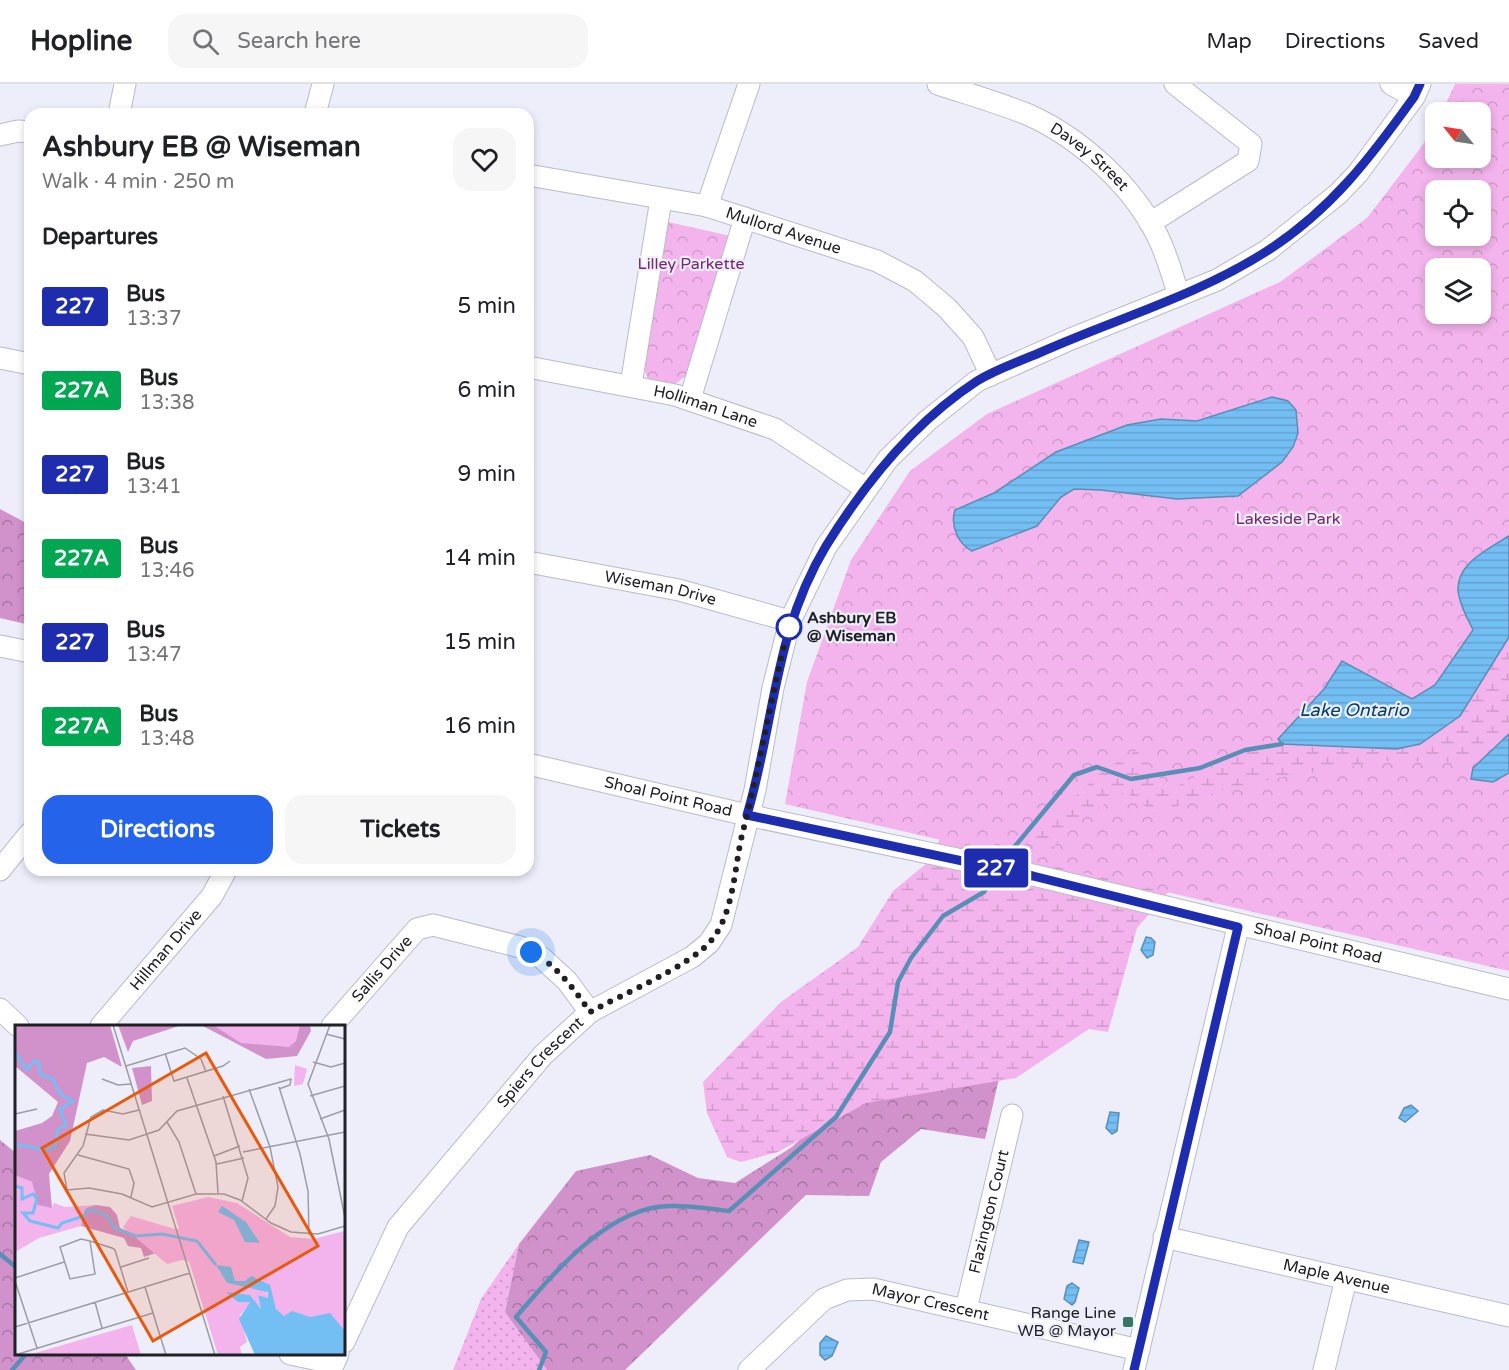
<!DOCTYPE html>
<html lang="en">
<head>
<meta charset="utf-8">
<style>
	:root { --surface:#fff; --page:#f6f6f6; --text:#202124; --muted:#757577; --line:#e0e0e0; --accent:#2563eb }
	body { margin:0; font-family:"Varela Round",sans-serif; background:var(--page); color:var(--text); height:100vh; display:flex; flex-direction:column; font-size:22px; white-space:nowrap }
	* { box-sizing:border-box; margin:0 }
	p { font-size:20px; color:var(--muted) }
	.icon { flex:none; width:33px; height:33px; fill:none; stroke:currentColor; stroke-width:2; stroke-linecap:round; stroke-linejoin:round }
	.map { position:relative; flex:1; overflow:hidden }
	.panel { position:absolute; left:24px; top:24px; width:510px; height:768px; display:flex; flex-direction:column; background:var(--surface); border-radius:18px; box-shadow:0 3px 9px #0003 }
	.panel>* { flex:none }
	.badge { padding:0 12px; border-radius:4px; font-size:21px; line-height:39px }
	.needle { width:39px; rotate:300deg }
	.buttons { position:absolute; left:1425px; top:18px; display:grid; gap:12px }
	.buttons a { display:grid; place-items:center; width:66px; height:66px; border-radius:12px; background:var(--surface); box-shadow:0 3px 9px #0003; font-size:30px }
	.you { position:absolute; width:30px; height:30px; margin:-15px; border:4px solid #fff; border-radius:50%; background:#1a73e8; box-shadow:0 0 0 9px #1a73e833 }
	.map>.badge { position:absolute; translate:-50% -50%; box-shadow:0 0 0 3px #fff }
	h2 { padding:0 18px; font-size:22px; line-height:54px }
	.round { display:grid; place-items:center; flex:none; width:63px; height:63px; border-radius:18px; background:var(--page) }
	.summary { display:flex; align-items:center; justify-content:space-between; height:102px; padding:0 18px }
	h1 { font-size:28px; font-weight:700; line-height:45px }
	.button { display:flex; gap:12px; margin-top:auto; padding:12px 18px }
	.button a { flex:1; height:69px; border-radius:18px; background:var(--accent); color:#fff; font-size:24px; font-weight:700; line-height:69px; text-align:center }
	.button a+a { background:var(--page); color:var(--text) }
	ul { padding:0; list-style:none }
	li { display:flex; align-items:center; gap:18px; height:84px; padding:0 18px }
	li div { flex:1 }
	li b { display:block; font-size:22px }
	li em { font-style:normal }
	li .badge { min-width:66px; font-weight:700; text-align:center }
	header { display:flex; align-items:center; gap:36px; box-sizing:border-box; height:84px; padding:0 30px; background:var(--surface); border-bottom:2px solid var(--line) }
	header strong { font-size:28px }
	nav { display:flex; gap:33px; margin-inline-start:auto; font-size:21px }
	.search { width:420px; height:54px; background:var(--page); display:flex; align-items:center; gap:15px; box-sizing:border-box; padding:0 21px; border-radius:18px; color:var(--muted); font-size:22px }
	.map>svg:first-child { display:block }
	.grass { fill:url(#grass-dots) }
	.forest { fill:url(#forest-crowns) }
	.wetland { fill:url(#wetland-marsh) }
	.park { fill:url(#park-crowns); fill-rule:evenodd }
	.water { fill:url(#water-rules); stroke:#5a8fb5; stroke-width:1.5 }
	.lines { fill:none; stroke-linecap:round; stroke-linejoin:round }
	.stream { stroke:#5a8fb5; stroke-width:4.5 }
	.minor-casing { stroke:#bbbbc8; stroke-width:23 }
	.minor { stroke:#fff; stroke-width:21 }
	.line-casing { stroke:#fff; stroke-width:14 }
	.line { stroke:#1e2dae; stroke-width:9 }
	.walk { stroke:#202024; stroke-width:6; stroke-dasharray:0 10.8 }
	.stop-dot { fill:#fff; stroke:#1e2dae; stroke-width:3 }
	.poi-dot { fill:#357666; stroke:#eeeefb; stroke-width:2 }
	.labels { text-anchor:middle; dominant-baseline:central; stroke-width:4.5; stroke-linejoin:round; paint-order:stroke }
	.street-label { font-size:16px; fill:#202024; stroke:#eeeefb }
	.park-label { font-size:16px; fill:#74296f; stroke:#eeeefb }
	.stop-label { font-size:16px; font-weight:bold; fill:#202024; stroke:#eeeefb; text-anchor:start }
	.poi-label { font-size:16px; fill:#202024; stroke:#eeeefb; text-anchor:end }
	.water-label { font-size:18px; font-style:italic; fill:#034163; stroke:#eeeefb }
	.inset-river { fill:none; stroke:#73bef3; stroke-width:3 }
	.inset-road { fill:none; stroke:#9c9ca5; stroke-width:1.5 }
	.view { fill:#e8590c; fill-opacity:0.15; stroke:#e8590c; stroke-width:3 }
	.inset-edge { fill:none; stroke:#202024; stroke-width:3 }
</style>
</head>
<body>
<header>
<strong>Hopline</strong>
<div class="search"><svg class="icon" aria-label="search" viewBox="0 0 24 24"><circle cx="10" cy="10" r="6"/><path d="M15 15l6 6"/></svg>Search here</div>
<nav><a>Map</a><a>Directions</a><a>Saved</a></nav>
</header>
<div class="map">
<svg width="1509" height="1286" viewBox="0 0 1509 1286">
	<defs>
		<pattern id="grass-dots" width="8" height="8" patternUnits="userSpaceOnUse" patternTransform="scale(1.5)"><rect width="8" height="8" fill="#f3b3ec"/><path d="M2 2h.1M6 6h.1" fill="none" stroke="#d09aca" stroke-width="1.8" stroke-linecap="round"/></pattern>
		<pattern id="forest-crowns" width="20" height="18" patternUnits="userSpaceOnUse" patternTransform="scale(1.5)"><rect width="20" height="18" fill="#d191ca"/><path d="M2 6a3 3 0 1 1 6 0M12 15a3 3 0 1 1 6 0" fill="none" stroke="#a976a4"/></pattern>
		<pattern id="wetland-marsh" width="20" height="14" patternUnits="userSpaceOnUse" patternTransform="scale(1.5)"><rect width="20" height="14" fill="#f3b3ec"/><path d="M1 5h8M5 5V1M11 12h8M15 12V8" fill="none" stroke="#d09aca"/></pattern>
		<pattern id="park-crowns" width="20" height="18" patternUnits="userSpaceOnUse" patternTransform="scale(1.5)"><rect width="20" height="18" fill="#f3b3ec"/><path d="M2 6a3 3 0 1 1 6 0M12 15a3 3 0 1 1 6 0" fill="none" stroke="#d09aca"/></pattern>
		<pattern id="water-rules" width="6" height="5" patternUnits="userSpaceOnUse" patternTransform="scale(1.5)"><rect width="6" height="5" fill="#73bef3"/><path d="M0 2.5h6" fill="none" stroke="#63a3d0"/></pattern>
	</defs>
	<rect width="100%" height="100%" fill="#eeeefb"/>
	<path class="grass" d="M519 1160 505 1228 547 1286H453L481 1215Z"/>
	<g class="forest">
		<path d="M0 425 30 441V541L0 534Z"/>
		<path d="M1013 934 985 1055 921 1045 881 1078 869 1112 806 1111 625 1286H547L505 1228 519 1160 576 1087 650 1071 698 1094 735 1099 792 1063 916 946Z"/>
		<path d="M0 1056 16 1069V1270H125L136 1286H0Z"/>
	</g>
	<path class="wetland" d="M1509 553V650L1473 684 1202 770 1137 844 1108 948 1089 945 1016 994 866 1019 778 1068 741 1078 727 1073 707 1029 703 998 781 918 858 863 893 807 927 779 959 719 961 672 1460 631Z"/>
	<g class="park">
		<path d="M1455 0H1509V520L1405 635 1234 672 1170 706 1137 666 1099 690 1026 758 1049 767 1087 730 1126 708 1146 723 1169 725 1228 704 1288 692 1387 677 1461 678 1509 640V887L785 720 807 598 851 476 910 387 987 330 1280 198 1367 134 1422 62 1435 39 1436 74H1480V28H1442ZM1436 106H1480V152H1436ZM1436 184H1480V230H1436Z"/>
		<path d="M668 138 731 152 688 290 674 301 648 295 644 285Z"/>
	</g>
	<g class="water">
		<path d="M1272 313 1288 317 1296 326 1298 349 1293 363 1282 378 1238 412 1177 415 1101 406 1074 405 1061 413 1037 442 972 467C958 460 950 441 955 426L994 409 1056 368 1127 341 1161 335 1197 337Z"/>
		<path d="M1509 452V553L1460 632 1420 660 1397 665 1282 660 1278 655 1324 605 1342 577 1412 615 1435 601 1473 546C1469 537 1463 527 1460 516 1449 483 1486 466 1509 452Z"/>
		<path d="M1509 650V689L1493 698 1471 695 1473 684Z"/>
		<path d="M1146 853 1151 854 1155 858 1153 871 1147 874 1141 866Z"/>
		<path d="M1411 1021 1418 1027 1405 1038 1399 1034 1404 1024Z"/>
		<path d="M1110 1028 1119 1029 1117 1047 1112 1050 1106 1044Z"/>
		<path d="M1079 1156 1089 1158 1083 1180 1073 1178Z"/>
		<path d="M1072 1199 1079 1204 1075 1218 1072 1221 1064 1215 1067 1202Z"/>
		<path d="M826 1252 838 1258 832 1272 825 1276 820 1271V1259Z"/>
	</g>
	<g class="lines">
		<g class="stream">
			<path d="M1001 779 1074 691 1097 683 1131 695 1200 684 1245 666 1282 660"/>
			<path d="M0 1170 16 1183"/>
			<path d="M12 1286 26 1270"/>
			<path d="M539 1286 546 1268 516 1233C553 1190 608 1123 669 1122 689 1121 710 1125 729 1127L836 1033 890 948 898 898 911 874 943 832 984 808 995 789"/>
		</g>
		<g class="minor-casing">
			<g id="minor">
				<path id="s1" d="M938 0C968 10 1000 19 1029 31 1080 54 1132 101 1157 151 1167 170 1172 192 1179 211"/>
				<path d="M1391 0 1414 13"/>
				<path d="M119 30 125 0"/>
				<path d="M315 30 323 0"/>
				<path d="M0 51 18 47 30 48"/>
				<path id="s2" d="M528 91 707 122 877 177 915 197 947 224 973 253 991 291"/>
				<path d="M707 122 749 0"/>
				<path d="M1150 139 1248 77 1251 60 1175 0"/>
				<path d="M0 274 30 280"/>
				<path id="s3" d="M528 283 675 311 775 345 866 405"/>
				<path d="M631 301 661 115"/>
				<path d="M690 315 745 134"/>
				<path id="s4" d="M528 478 679 506 790 537"/>
				<path d="M0 562 30 568"/>
				<path id="s5" d="M528 680 747 731 1033 791 1509 905"/>
				<path d="M0 786 30 749"/>
				<path d="M0 925 18 942"/>
				<path id="s6" d="M101 942 212 812 226 786"/>
				<path id="s7" d="M332 942 417 845 433 841 520 863 542 874 567 897 590 928"/>
				<path id="s8" d="M1164 1153 1509 1232"/>
				<path id="s9" d="M966 1225 1012 1031"/>
				<path id="s10" d="M344 1258 398 1143 543 971 590 928 692 873 709 859 721 841 755 706 773 604 790 537 826 463 888 375 927 337 977 297 1071 255 1217 196 1268 166 1338 110 1358 89 1414 13 1420 0"/>
				<path d="M290 1270 334 1279 338 1270"/>
				<path id="s11" d="M749 1286 824 1215 847 1206 873 1205 1139 1266"/>
				<path d="M1134 1286 1238 843"/>
				<path d="M1324 1286 1346 1195"/>
			</g>
		</g>
		<use href="#minor" class="minor"/>
	</g>
	<g class="lines">
		<g class="line-casing">
			<path id="line" d="M1134 1286 1238 843 1033 792 747 731C775 637 774 548 826 462 865 399 914 338 977 297 996 285 1018 278 1039 269 1115 235 1197 212 1267 167 1331 126 1371 73 1414 13L1420 0"/>
		</g>
		<use href="#line" class="line"/>
		<path class="walk" d="M531 868C557 881 574 905 590 928 621 911 687 883 709 859 734 832 734 785 742 751 760 680 772 608 790 537L789 543"/>
	</g>
	<circle class="stop-dot" cx="789" cy="543" r="12"/>
	<rect class="poi-dot" x="1122" y="1232" width="12" height="12" rx="3"/>
	<g class="labels">
		<g class="street-label">
			<text stroke="none"><textPath href="#s1" startOffset="170">Davey Street</textPath></text>
			<text stroke="none"><textPath href="#s2" startOffset="262">Mullord Avenue</textPath></text>
			<text stroke="none"><textPath href="#s3" startOffset="182">Holliman Lane</textPath></text>
			<text stroke="none"><textPath href="#s4" startOffset="135">Wiseman Drive</textPath></text>
			<text stroke="none"><textPath href="#s5" startOffset="144">Shoal Point Road</textPath></text>
			<text stroke="none"><textPath href="#s5" startOffset="810">Shoal Point Road</textPath></text>
			<text stroke="none"><textPath href="#s6" startOffset="100">Hillman Drive</textPath></text>
			<text stroke="none"><textPath href="#s7" startOffset="76">Sallis Drive</textPath></text>
			<text stroke="none"><textPath href="#s10" startOffset="345">Spiers Crescent</textPath></text>
			<text stroke="none"><textPath href="#s9" startOffset="100">Flazington Court</textPath></text>
			<text stroke="none"><textPath href="#s8" startOffset="177">Maple Avenue</textPath></text>
			<text stroke="none"><textPath href="#s11" startOffset="213">Mayor Crescent</textPath></text>
		</g>
		<g class="park-label">
			<text x="691" y="180">Lilley Parkette</text>
			<text x="1288" y="435">Lakeside Park</text>
		</g>
		<g class="stop-label">
			<text x="807" y="534">Ashbury EB<tspan x="807" dy="18">@ Wiseman</tspan></text>
		</g>
		<g class="poi-label">
			<text x="1116" y="1229">Range Line<tspan x="1116" dy="18">WB @ Mayor</tspan></text>
		</g>
		<g class="water-label">
			<text x="1354" y="626">Lake Ontario</text>
		</g>
	</g>
	<g transform="translate(15 941)">
		<rect width="330" height="330" fill="#eeeefb"/>
		<path d="M0 150 17 157 22 176 37 183 39 178 50 182 81 180 71 183 66 201 24 213 0 227Z" fill="#f3b3ec"/>
		<path d="M0 0H95L107 42 89 32 72 38 55 116 34 149 37 183 23 180 17 157 0 150V106L27 98 37 91 43 77 0 41ZM103 0H167L118 16 113 27ZM186 0H295L296 6 282 31 251 34ZM136 41 137 76 127 80 117 43ZM81 180 95 182 102 190 105 203 138 215 147 226 129 232 126 223 113 221 109 213 66 201 71 183Z" fill="#d191ca"/>
		<path d="M198 0H285L281 16 274 22 226 18ZM116 191 160 204 197 199 221 234 241 248 291 269 324 277 330 281V306L315 288 295 292 277 286 270 292 261 284 255 260 236 251 230 256H220L216 242 202 241 212 258 252 265 253 273 243 270 246 284 235 270 208 268 194 248 181 238 167 235 152 239 108 202Z" fill="#f3b3ec"/>
		<path d="M280 40 292 44 288 59 279 61ZM193 172 222 178 275 212 299 214 329 206 330 312 300 293 265 286 252 263 214 254 187 229 190 222 170 215 184 224 185 231 212 265 233 273 235 279 225 290 232 317 225 322 227 330H203L157 181ZM117 300 126 330H13Z" fill="#f3b3ec"/>
		<path d="M113 303 122 330H96L84 311Z" fill="#f3b3ec"/>
		<path d="M207 181 231 197 245 218 230 217 219 195 203 187ZM201 240 216 242 220 256H230L236 251 255 260 261 284 269 291 277 286 295 292 315 288 330 306V330H240L224 294 235 277H223L211 267 235 270 246 284 243 270 253 273V267L212 258Z" fill="#73bef3"/>
		<path class="inset-river" d="M0 27 12 45 19 36 24 38 25 49 38 54 45 69 58 76 45 84 51 100 43 104 40 122 31 125 0 119M0 161 7 163V174L18 169 22 174 18 188H8L15 196 43 203 47 198 69 191 72 185 81 186 92 191 101 204 121 211 147 209 182 216 201 240"/>
		<path class="inset-road" d="M98 0 200 330M315 0 293 59 314 114 330 193M311 9 330 14M150 28 159 56 208 41 215 36M298 37 316 42 330 38M111 41 170 23 186 34 191 47M172 53 201 137 203 168M87 54 103 60 116 59M264 62 285 129 293 166 294 210M234 64 255 122 263 162 260 181 251 194M208 71 233 153 227 176M295 71 330 61M124 85 108 89 88 85 76 92 68 121 49 148 52 165 74 163 107 169 137 182 181 169H209L225 175 256 198 276 207 303 209 330 201M0 89 22 84M305 94 330 85M152 97 164 117 181 169M70 109 114 115 144 105 162 86 276 54 275 60 264 64M228 127 330 107M63 130 114 144 119 158 116 172M199 131 225 121M202 139 229 133M75 216 80 249 55 254 45 222 66 214 75 216 97 223 100 225 113 267M106 242 134 233M0 253 49 237M0 256 22 323M130 262 151 330M80 277 87 303M0 302 175 248M0 330 138 288"/>
		<path class="view" d="M191 28 303 221 138 316 27 123Z"/>
		<rect width="330" height="330" class="inset-edge"/>
	</g>
</svg>
<div class="buttons">
<a><svg class="needle" viewBox="-14 -14 28 28"><path d="M0-13l5 13h-10z" fill="#e53935"/><path d="M0 13l5-13h-10z" fill="#757577"/></svg></a>
<a><svg class="icon" aria-label="locate" viewBox="0 0 24 24"><circle cx="12" cy="12" r="6"/><path d="M12 2v4M12 18v4M2 12h4M18 12h4"/></svg></a>
<a><svg class="icon" aria-label="layers" viewBox="0 0 24 24"><path d="M12 4l9 5-9 5-9-5zM3 14l9 5 9-5"/></svg></a>
</div>
<div class="you" style="left:531px;top:868px"></div>
<b class="badge" style="left:996px;top:784px;background:#1e2dae;color:#fff">227</b>
<section class="panel">
<div class="summary"><div><h1>Ashbury EB @ Wiseman</h1><p>Walk · 4 min · 250 m</p></div><a class="round"><svg class="icon" aria-label="heart" viewBox="0 0 24 24"><path d="M12 20l-8-8c-3-5 5-10 8-4 3-6 11-1 8 4z"/></svg></a></div>
<h2>Departures</h2>
<ul>
<li><span class="badge" style="background:#1e2dae;color:#fff">227</span><div><b>Bus</b><p>13:37</p></div><em>5 min</em></li>
<li><span class="badge" style="background:#00a651;color:#fff">227A</span><div><b>Bus</b><p>13:38</p></div><em>6 min</em></li>
<li><span class="badge" style="background:#1e2dae;color:#fff">227</span><div><b>Bus</b><p>13:41</p></div><em>9 min</em></li>
<li><span class="badge" style="background:#00a651;color:#fff">227A</span><div><b>Bus</b><p>13:46</p></div><em>14 min</em></li>
<li><span class="badge" style="background:#1e2dae;color:#fff">227</span><div><b>Bus</b><p>13:47</p></div><em>15 min</em></li>
<li><span class="badge" style="background:#00a651;color:#fff">227A</span><div><b>Bus</b><p>13:48</p></div><em>16 min</em></li>
</ul>
<div class="button"><a>Directions</a><a>Tickets</a></div>
</section>
</div>
</body>
</html>
